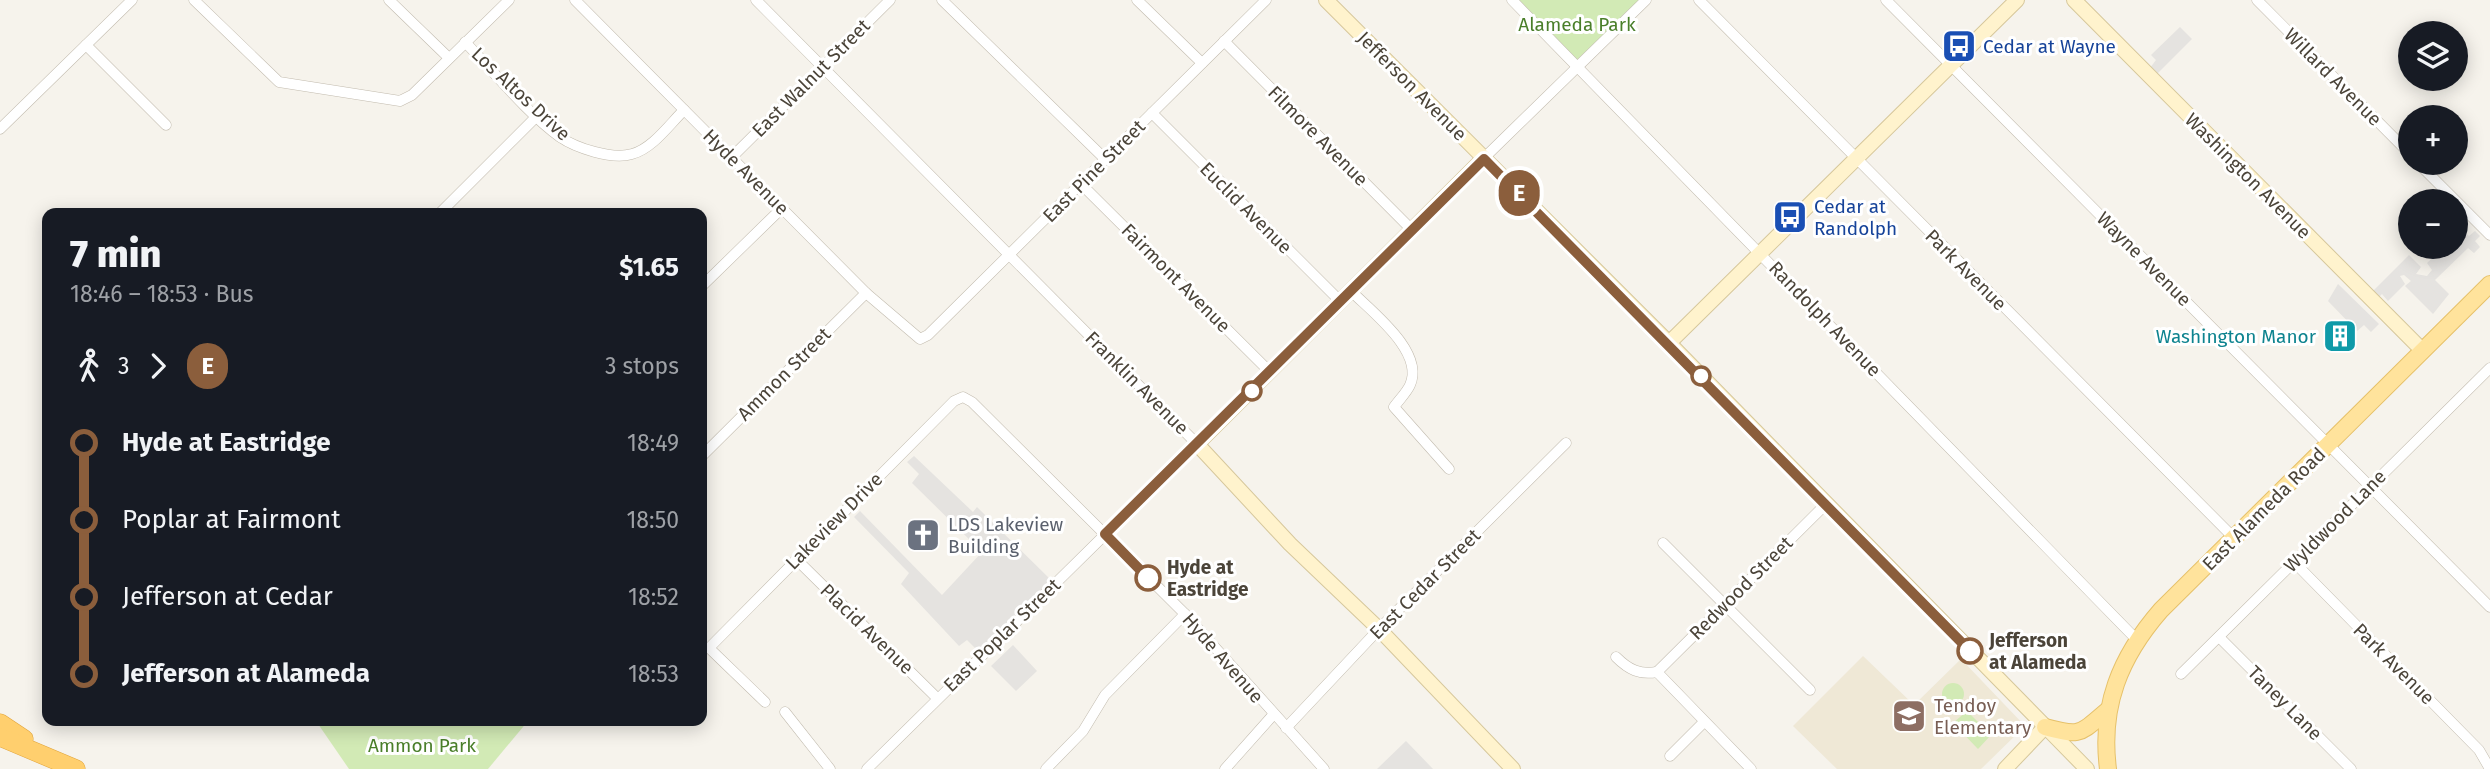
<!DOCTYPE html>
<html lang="en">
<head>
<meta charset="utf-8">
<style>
	:root { --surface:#171b24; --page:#242831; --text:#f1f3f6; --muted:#9ea1a6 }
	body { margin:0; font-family:"Fira Sans",sans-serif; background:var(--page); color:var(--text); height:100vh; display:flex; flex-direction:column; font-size:26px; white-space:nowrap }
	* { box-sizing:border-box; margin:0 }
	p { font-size:23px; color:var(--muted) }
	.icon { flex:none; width:38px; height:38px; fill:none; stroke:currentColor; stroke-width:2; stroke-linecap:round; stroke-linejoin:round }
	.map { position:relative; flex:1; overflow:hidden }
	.side { position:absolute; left:42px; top:208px; width:665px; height:518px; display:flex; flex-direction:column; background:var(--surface); border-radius:14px; box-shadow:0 4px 18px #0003 }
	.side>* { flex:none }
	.badge { padding:0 14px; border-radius:23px; font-size:24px; line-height:46px }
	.fabs { position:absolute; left:2398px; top:21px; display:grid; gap:14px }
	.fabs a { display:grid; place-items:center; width:70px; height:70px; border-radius:50%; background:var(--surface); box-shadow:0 4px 18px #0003; font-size:35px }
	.map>.badge { position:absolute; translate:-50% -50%; box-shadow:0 0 0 4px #fff }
	.legs { display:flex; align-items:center; gap:10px; height:77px; padding:0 28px; font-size:23px }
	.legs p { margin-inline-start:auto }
	.summary { display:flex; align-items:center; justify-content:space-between; height:119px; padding:0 28px }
	h1 { font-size:38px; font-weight:800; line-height:52px }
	ul { padding:0 28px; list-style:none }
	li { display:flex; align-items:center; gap:24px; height:77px; font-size:26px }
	li i { display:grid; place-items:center; width:10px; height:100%; margin:0 9px; background:currentColor }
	li i::after { content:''; width:18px; height:18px; margin:-9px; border:5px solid; border-radius:50%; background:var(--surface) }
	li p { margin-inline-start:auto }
	li:first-child i { background:linear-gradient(#0000 50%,currentColor 0) }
	li:last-child i { background:linear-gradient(currentColor 50%,#0000 0) }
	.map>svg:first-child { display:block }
	.education { fill:#efe8d6 }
	.green { fill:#d2eab5 }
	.parking { fill:#e5e3e0 }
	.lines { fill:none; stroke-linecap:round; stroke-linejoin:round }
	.street-casing { stroke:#c2bbae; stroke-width:11 }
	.secondary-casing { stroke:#d6c79b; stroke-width:16 }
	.primary-casing { stroke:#e6c16a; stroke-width:18 }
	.highway-casing { stroke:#e0a43c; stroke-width:19 }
	.street { stroke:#fff; stroke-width:10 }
	.secondary { stroke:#fff3cd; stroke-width:14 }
	.primary { stroke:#ffe39c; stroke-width:16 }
	.highway { stroke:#ffcf6e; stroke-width:18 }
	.line-1-casing { stroke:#fff; stroke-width:16 }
	.line-1 { stroke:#8b5e3c; stroke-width:10 }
	.stop-1-dot { fill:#fff; stroke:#8b5e3c; stroke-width:3.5 }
	.labels { text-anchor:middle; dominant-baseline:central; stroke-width:6; stroke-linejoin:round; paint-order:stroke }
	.park-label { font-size:19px; fill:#4a7f2a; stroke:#fff }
	.transit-label { font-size:19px; fill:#164399; stroke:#fff; text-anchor:start }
	.street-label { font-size:19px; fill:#4b4439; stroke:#fff }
	.culture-label { font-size:19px; fill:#0d838f; stroke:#fff; text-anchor:end }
	.worship-label { font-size:19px; fill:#5b616d; stroke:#fff; text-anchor:start }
	.stop-label { font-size:19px; font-weight:bold; fill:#4b4439; stroke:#fff; text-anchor:start }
	.education-label { font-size:19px; fill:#785e54; stroke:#fff; text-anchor:start }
</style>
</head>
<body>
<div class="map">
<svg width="2490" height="769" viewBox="0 0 2490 769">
	<rect width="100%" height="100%" fill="#f6f3ec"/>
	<path class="education" d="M1863 656 1914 705 1961 659 2025 726 1981 769H1837L1793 726Z"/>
	<g class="green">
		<path d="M1519 0H1639L1577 60Z"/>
		<circle cx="1953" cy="694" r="11"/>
		<path d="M1967 711 1991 735 1978 749 1953 723Z"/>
		<path d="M316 721H528L488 769H349Z"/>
	</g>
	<g class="parking">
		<path d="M2180 27 2192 39 2157 74 2150 68 2156 60 2151 55Z"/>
		<path d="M2462 230 2469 236 2475 231 2480 236 2475 241 2480 247 2474 253 2468 248 2435 280 2449 294 2433 314 2405 286 2411 281 2404 275 2400 276 2405 284 2388 301 2382 294 2378 298 2372 292 2409 255 2421 267 2416 274 2427 276 2432 270 2427 263 2444 247H2455V236Z"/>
		<path d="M2338 284 2379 324 2371 332 2364 325 2357 331 2328 301Z"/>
		<path d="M914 456 973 512 977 507 1051 580 978 651 967 640 959 646 901 584 909 573 854 517 860 511 942 595 982 552 912 483 919 474 907 462Z"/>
		<path d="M1013 645 1037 671 1016 691 991 666Z"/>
		<path d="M1406 741 1433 769H1377Z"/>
	</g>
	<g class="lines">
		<g class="street-casing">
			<g id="street">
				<path d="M194 0 279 82 400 101 412 95 509 0"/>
				<path d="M389 0 449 58"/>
				<path d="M575 0 866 293 920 339 928 335 1266 0"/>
				<path d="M756 0 1197 444 867 769"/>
				<path d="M942 0 1105 159"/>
				<path d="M1137 0 1202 63"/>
				<path d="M1512 0 2136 639"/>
				<path d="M1699 0 2234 538"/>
				<path d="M1886 0 2490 607"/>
				<path d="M2257 0 2410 154"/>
				<path d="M1224 41 1412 230"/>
				<path d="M465 42C494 72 527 113 560 137 576 148 612 160 632 154 652 149 669 125 684 110"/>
				<path d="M86 45 166 125"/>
				<path d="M1152 113 1341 302"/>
				<path d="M0 129 132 0"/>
				<path d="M732 157 890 0"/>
				<path d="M1484 158 1646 0"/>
				<path d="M2418 163 2490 235"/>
				<path d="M1081 184 1270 372"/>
				<path d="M439 214 537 116"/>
				<path d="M702 286 782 208"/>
				<path d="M1351 291C1372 312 1425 352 1410 385 1407 392 1399 400 1394 407L1449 469"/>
				<path d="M702 456 866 293"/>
				<path d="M1663 543 1810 690"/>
				<path d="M796 559 937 698"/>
				<path d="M2294 562 2479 750 2490 769"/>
				<path d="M2219 637 2351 769"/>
				<path d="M1616 657C1629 670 1640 675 1657 672"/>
				<path d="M1657 672 1826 504"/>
				<path d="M1657 672 1751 769"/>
				<path d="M2181 674 2490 368"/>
				<path d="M765 702 709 648 954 401 963 397 972 402 1185 614 1324 769"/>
				<path d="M785 712 830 769"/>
				<path d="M1286 728 1379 629 1566 443"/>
				<path d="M1670 756 1704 722"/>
				<path d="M1046 769 1083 731 1105 695 1185 614"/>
				<path d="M1225 769 1273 715"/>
			</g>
		</g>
		<g class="secondary-casing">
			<g id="secondary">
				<path d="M1326 0 1669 343 2087 769"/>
				<path d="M2074 0 2423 351"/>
				<path d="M1484 158 1197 444 1290 544 1379 629 1513 769"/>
				<path d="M1669 343 2017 0"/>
				<path d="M2005 769 2045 727"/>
			</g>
		</g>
		<g class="primary-casing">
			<g id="primary">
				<path d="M2045 727C2082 737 2079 734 2108 710"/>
				<path d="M2108 769C2100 706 2120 657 2161 610L2490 284"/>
			</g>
		</g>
		<g class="highway-casing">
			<g id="highway">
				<path d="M0 723 24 739"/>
				<path d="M0 737 76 769"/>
			</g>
		</g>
		<use href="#street" class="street"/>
		<use href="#secondary" class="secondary"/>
		<use href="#primary" class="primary"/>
		<use href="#highway" class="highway"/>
	</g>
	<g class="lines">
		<g class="line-1-casing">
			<path id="line-1" d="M1148 578 1105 534 1484 159 1970 651"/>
		</g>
		<use href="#line-1" class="line-1"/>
	</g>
	<defs>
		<g id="bus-square" transform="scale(1.75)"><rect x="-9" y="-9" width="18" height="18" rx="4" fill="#1a4fb4" stroke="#fff"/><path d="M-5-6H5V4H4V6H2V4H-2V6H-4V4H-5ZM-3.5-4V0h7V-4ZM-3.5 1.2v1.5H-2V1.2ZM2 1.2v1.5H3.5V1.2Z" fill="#fff"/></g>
		<g id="building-square" transform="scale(1.75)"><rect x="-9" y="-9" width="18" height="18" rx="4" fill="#0f9aa8" stroke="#fff"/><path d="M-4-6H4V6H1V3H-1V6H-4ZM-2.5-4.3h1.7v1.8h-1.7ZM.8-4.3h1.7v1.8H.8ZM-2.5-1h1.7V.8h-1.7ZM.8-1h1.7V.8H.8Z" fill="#fff"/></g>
		<g id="church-square" transform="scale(1.75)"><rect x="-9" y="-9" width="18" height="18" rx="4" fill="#6b7280" stroke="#fff"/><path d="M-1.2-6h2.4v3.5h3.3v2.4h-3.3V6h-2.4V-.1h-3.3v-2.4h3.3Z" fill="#fff"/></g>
		<g id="school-square" transform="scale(1.75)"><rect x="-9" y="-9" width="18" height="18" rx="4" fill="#8d6e63" stroke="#fff"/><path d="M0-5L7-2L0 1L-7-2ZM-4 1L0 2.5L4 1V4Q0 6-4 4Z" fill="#fff"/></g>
	</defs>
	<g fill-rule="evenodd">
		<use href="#bus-square" x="1959" y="46"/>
		<use href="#bus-square" x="1790" y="217"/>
		<use href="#building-square" x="2340" y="336"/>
		<use href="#church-square" x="923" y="535"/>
		<use href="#school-square" x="1909" y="716"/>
	</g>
	<g class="stop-1-dot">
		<circle cx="1701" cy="376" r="9"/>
		<circle cx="1252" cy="391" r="9"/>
		<circle cx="1148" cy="578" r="12"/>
		<circle cx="1970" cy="651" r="12"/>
	</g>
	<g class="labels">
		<g class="park-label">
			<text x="1577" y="24">Alameda Park</text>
			<text x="422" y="745">Ammon Park</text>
		</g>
		<g class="transit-label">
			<text x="1983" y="46">Cedar at Wayne</text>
			<text x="1814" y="206">Cedar at<tspan x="1814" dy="22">Randolph</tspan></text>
		</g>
		<g class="street-label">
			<text transform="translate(2333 77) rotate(45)">Willard Avenue</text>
			<text transform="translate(811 78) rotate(-45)">East Walnut Street</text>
			<text transform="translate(1412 86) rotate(45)">Jefferson Avenue</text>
			<text transform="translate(521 94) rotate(43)">Los Altos Drive</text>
			<text transform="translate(1318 136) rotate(45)">Filmore Avenue</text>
			<text transform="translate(1094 171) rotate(-45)">East Pine Street</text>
			<text transform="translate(746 172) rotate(45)">Hyde Avenue</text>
			<text transform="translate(2248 176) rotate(45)">Washington Avenue</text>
			<text transform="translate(1246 208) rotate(45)">Euclid Avenue</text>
			<text transform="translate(2144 259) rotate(45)">Wayne Avenue</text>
			<text transform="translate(1966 270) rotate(45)">Park Avenue</text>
			<text transform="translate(1176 278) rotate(45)">Fairmont Avenue</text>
			<text transform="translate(1825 319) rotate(46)">Randolph Avenue</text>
			<text transform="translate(784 374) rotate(-45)">Ammon Street</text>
			<text transform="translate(1137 383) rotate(45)">Franklin Avenue</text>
			<text transform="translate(2264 509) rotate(-45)">East Alameda Road</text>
			<text transform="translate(834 521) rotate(-45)">Lakeview Drive</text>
			<text transform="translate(2335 521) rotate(-45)">Wyldwood Lane</text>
			<text transform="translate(1425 584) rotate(-45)">East Cedar Street</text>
			<text transform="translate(1741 588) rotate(-45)">Redwood Street</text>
			<text transform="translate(867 629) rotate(44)">Placid Avenue</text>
			<text transform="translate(1002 635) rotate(-44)">East Poplar Street</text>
			<text transform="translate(1223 658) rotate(49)">Hyde Avenue</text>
			<text transform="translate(2394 664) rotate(45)">Park Avenue</text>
			<text transform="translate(2285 703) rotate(45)">Taney Lane</text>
		</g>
		<g class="culture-label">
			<text x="2316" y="336">Washington Manor</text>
		</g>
		<g class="worship-label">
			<text x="948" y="524">LDS Lakeview<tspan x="948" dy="22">Building</tspan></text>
		</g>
		<g class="stop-label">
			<text x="1167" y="567">Hyde at<tspan x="1167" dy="22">Eastridge</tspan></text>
			<text x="1989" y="640">Jefferson<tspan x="1989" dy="22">at Alameda</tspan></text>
		</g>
		<g class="education-label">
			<text x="1934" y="705">Tendoy<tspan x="1934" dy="22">Elementary</tspan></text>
		</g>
	</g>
</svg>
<div class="fabs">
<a><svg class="icon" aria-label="layers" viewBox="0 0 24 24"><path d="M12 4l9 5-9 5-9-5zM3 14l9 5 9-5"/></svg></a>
<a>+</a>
<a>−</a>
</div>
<b class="badge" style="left:1519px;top:193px;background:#8b5e3c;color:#fff">E</b>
<section class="side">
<div class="summary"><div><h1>7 min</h1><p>18:46 – 18:53 · Bus</p></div><b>$1.65</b></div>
<div class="legs"><svg class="icon" aria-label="walk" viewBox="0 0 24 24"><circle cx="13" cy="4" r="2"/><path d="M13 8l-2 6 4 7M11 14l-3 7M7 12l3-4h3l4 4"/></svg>3<svg class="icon" aria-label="forward" viewBox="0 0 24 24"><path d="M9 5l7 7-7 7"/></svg><b class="badge" style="background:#8b5e3c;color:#fff">E</b><p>3 stops</p></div>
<ul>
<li><i style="color:#8b5e3c"></i><b>Hyde at Eastridge</b><p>18:49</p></li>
<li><i style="color:#8b5e3c"></i><span>Poplar at Fairmont</span><p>18:50</p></li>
<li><i style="color:#8b5e3c"></i><span>Jefferson at Cedar</span><p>18:52</p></li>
<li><i style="color:#8b5e3c"></i><b>Jefferson at Alameda</b><p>18:53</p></li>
</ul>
</section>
</div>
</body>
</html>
